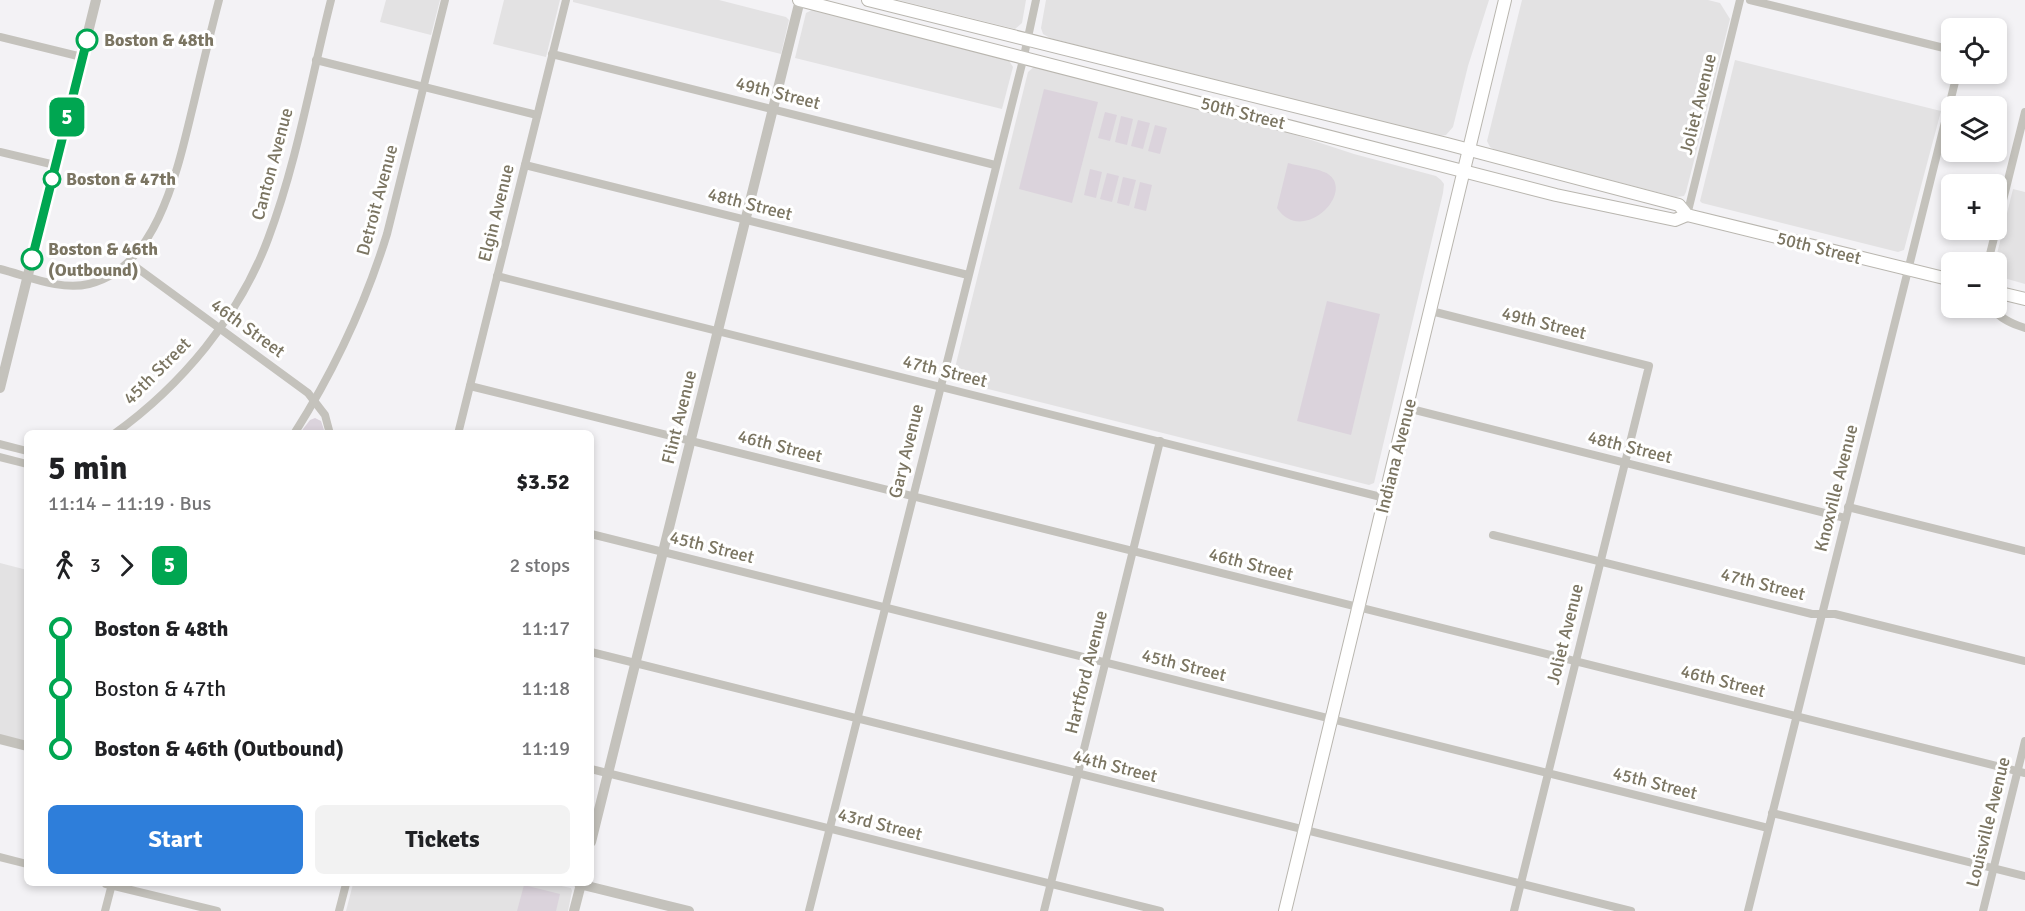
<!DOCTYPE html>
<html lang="en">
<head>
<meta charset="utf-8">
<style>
	:root { --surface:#fff; --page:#f2f2f2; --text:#202124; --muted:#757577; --accent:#2e7eda }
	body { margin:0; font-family:Signika,sans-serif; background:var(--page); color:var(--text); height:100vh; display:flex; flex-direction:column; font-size:22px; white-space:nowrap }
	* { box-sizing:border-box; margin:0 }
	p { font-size:20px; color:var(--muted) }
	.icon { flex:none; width:33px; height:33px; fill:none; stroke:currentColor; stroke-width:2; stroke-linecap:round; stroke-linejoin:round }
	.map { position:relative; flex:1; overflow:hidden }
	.panel { position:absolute; left:24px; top:430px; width:570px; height:456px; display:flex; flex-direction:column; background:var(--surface); border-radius:9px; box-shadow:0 3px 9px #0003 }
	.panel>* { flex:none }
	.badge { padding:0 12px; border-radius:9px; font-size:21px; line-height:39px }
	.fabs { position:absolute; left:1941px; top:18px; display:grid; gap:12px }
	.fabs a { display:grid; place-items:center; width:66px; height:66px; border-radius:9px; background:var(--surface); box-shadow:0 3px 9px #0003; font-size:30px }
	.map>.badge { position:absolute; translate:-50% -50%; box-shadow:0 0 0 3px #fff }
	.legs { display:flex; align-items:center; gap:9px; height:66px; padding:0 24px; font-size:20px }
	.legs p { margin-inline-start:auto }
	.overview { display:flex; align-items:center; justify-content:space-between; height:102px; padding:0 24px }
	h1 { font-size:33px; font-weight:800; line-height:45px }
	.button { display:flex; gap:12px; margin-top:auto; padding:12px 24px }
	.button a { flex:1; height:69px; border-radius:9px; background:var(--accent); color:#fff; font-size:24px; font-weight:800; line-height:69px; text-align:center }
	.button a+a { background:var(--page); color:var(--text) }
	ul { padding:0 24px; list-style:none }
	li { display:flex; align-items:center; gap:21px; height:60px; font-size:22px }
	li i { display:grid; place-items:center; width:9px; height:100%; margin:0 8px; background:currentColor }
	li i::after { content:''; width:15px; height:15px; margin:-8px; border:4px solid; border-radius:50%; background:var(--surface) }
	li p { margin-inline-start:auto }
	li:first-child i { background:linear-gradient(#0000 50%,currentColor 0) }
	li:last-child i { background:linear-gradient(currentColor 50%,#0000 0) }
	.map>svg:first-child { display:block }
	.built { fill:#e3e2e3 }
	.green { fill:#dbd3dc }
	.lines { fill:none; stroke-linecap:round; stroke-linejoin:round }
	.secondary-casing { stroke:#b9b6af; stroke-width:14 }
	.minor { stroke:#c4c2bc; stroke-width:8 }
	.tertiary { stroke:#c4c2bc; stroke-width:10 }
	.secondary { stroke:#fff; stroke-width:12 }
	.line-1-casing { stroke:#fff; stroke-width:14 }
	.line-1 { stroke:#00a651; stroke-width:9 }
	.stop-1-dot { fill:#fff; stroke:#00a651; stroke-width:3 }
	.labels { text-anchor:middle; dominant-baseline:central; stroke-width:6; stroke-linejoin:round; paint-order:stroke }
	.stop-label { font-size:18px; font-weight:bold; fill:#7b7562; stroke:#fff; text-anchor:start }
	.street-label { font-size:18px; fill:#7b7562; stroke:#fff }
</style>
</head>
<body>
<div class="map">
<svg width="2025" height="911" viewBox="0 0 2025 911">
	<rect width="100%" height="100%" fill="#f3f2f5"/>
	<g class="built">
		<path d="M386 0H440L431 35 380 22Z"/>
		<path d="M504 0H560L546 57 493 44Z"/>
		<path d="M573 0H719L786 17 789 20 781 54 573 2Z"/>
		<path d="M898 0H1026L1022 23 1015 29Z"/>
		<path d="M1046 0H1489L1468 66 1453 127 1446 135 1439 136 1050 38 1043 34 1041 28Z"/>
		<path d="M1522 0H1708L1720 3 1730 19 1686 192 1684 196 1676 197 1497 151 1490 147 1487 141Z"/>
		<path d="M812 10 1008 59 1013 67 1002 109 795 58 806 13Z"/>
		<path d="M1735 60 1941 111 1904 250 1898 252 1702 203 1700 201Z"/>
		<path d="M1035 66 1262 124 1354 154 1436 176 1441 180 1444 184 1443 193 1374 483 1369 485 952 380 1028 72Z"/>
		<path d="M2013 189 2025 192V284L1997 276 1996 262H1995Z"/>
		<path d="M0 563 27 570V741L0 735Z"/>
		<path d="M353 884H552L571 888 572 891 568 911H346Z"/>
	</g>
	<g class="green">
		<path d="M1044 89 1098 102 1072 203 1019 189Z"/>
		<path d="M1105 112 1117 115 1110 141 1098 138Z"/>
		<path d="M1121 116 1133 119 1127 145 1115 142Z"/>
		<path d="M1138 120 1150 123 1143 149 1131 146Z"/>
		<path d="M1155 125 1167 128 1160 154 1148 151Z"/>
		<path d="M1288 163C1298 166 1321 169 1328 174 1356 193 1302 246 1277 208Z"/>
		<path d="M1090 169 1102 172 1096 198 1084 195Z"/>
		<path d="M1107 173 1119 176 1112 202 1100 199Z"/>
		<path d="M1123 177 1136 180 1129 206 1117 203Z"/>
		<path d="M1140 182 1152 185 1146 211 1134 208Z"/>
		<path d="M1327 301 1380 314 1351 435 1297 421Z"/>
		<path d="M315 418 321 421 325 433H300L310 420Z"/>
		<path d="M524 885 560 894 556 911H517Z"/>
	</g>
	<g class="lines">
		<g class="secondary-casing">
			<g id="secondary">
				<path d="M799 0 1556 195 1675 220 1687 215"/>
				<path d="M868 0 1447 144 1679 205 1687 215 1952 280"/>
				<path d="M1996 292 2025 299"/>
				<path d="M1285 911 1505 0"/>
			</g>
		</g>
		<g class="minor">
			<path d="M1750 0 1952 50"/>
			<path d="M0 37 82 57"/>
			<path d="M552 54 995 165"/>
			<path d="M316 60 537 115"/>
			<path d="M0 152 55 165"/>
			<path d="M525 165 968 275"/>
			<path d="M1687 215 1740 0"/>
			<path d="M1996 228 2025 112"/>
			<path d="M129 262 308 393 325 415 330 434"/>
			<path d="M1988 262 1996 230"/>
			<path d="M0 269C28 276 60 291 89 284 160 267 179 162 194 102 202 68 210 34 219 0"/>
			<path d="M497 276 1385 498"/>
			<path d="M1993 308C2000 319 2012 324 2025 328"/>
			<path d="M1431 311 1649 366 1514 911"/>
			<path d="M470 386 2025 773"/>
			<path d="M1407 408 1845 518"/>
			<path d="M114 434C181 386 239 317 268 239 297 162 311 79 331 0"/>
			<path d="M294 434C334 371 365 305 387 234L445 0"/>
			<path d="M458 434 566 0"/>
			<path d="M0 444 27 451"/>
			<path d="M0 457 27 464"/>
			<path d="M1848 507 2025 551"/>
			<path d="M591 534 1768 828"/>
			<path d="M1493 535 1812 614H1835L2025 661"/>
			<path d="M591 652 1631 911"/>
			<path d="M591 769 1160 911"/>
			<path d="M1772 813 2025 876"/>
			<path d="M0 857 27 864"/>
			<path d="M106 884 217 911"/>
			<path d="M105 911 112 884"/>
			<path d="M339 911 346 884"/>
			<path d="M809 911 1024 56 1036 0"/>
			<path d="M1044 911 1160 441"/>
			<path d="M1748 911 1957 74"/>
			<path d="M1983 911 2025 741"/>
		</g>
		<g class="tertiary">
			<path d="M0 388 96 0"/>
			<path d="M0 739 27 746"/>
			<path d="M591 842 800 0"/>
			<path d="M579 884 689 911"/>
			<path d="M574 911 581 884"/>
		</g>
		<use href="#secondary" class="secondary"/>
	</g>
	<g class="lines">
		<g class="line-1-casing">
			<path id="line-1" d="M32 259 87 40"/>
		</g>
		<use href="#line-1" class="line-1"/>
	</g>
	<g class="stop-1-dot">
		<circle cx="87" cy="40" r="10"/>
		<circle cx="52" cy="179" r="8"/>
		<circle cx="32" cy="259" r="10"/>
	</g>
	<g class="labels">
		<g class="stop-label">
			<text x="104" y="40">Boston &amp; 48th</text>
			<text x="66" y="179">Boston &amp; 47th</text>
			<text x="48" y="249">Boston &amp; 46th<tspan x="48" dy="21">(Outbound)</tspan></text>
		</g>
		<g class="street-label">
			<text transform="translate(778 93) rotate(14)">49th Street</text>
			<text transform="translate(1698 104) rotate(-76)">Joliet Avenue</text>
			<text transform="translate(1243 113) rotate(14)">50th Street</text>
			<text transform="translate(272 164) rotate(-75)">Canton Avenue</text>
			<text transform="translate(377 200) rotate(-75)">Detroit Avenue</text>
			<text transform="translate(750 204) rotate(14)">48th Street</text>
			<text transform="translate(496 213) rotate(-76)">Elgin Avenue</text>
			<text transform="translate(1819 248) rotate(14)">50th Street</text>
			<text transform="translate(1544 323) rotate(14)">49th Street</text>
			<text transform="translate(248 328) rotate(36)">46th Street</text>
			<text transform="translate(157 371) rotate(-45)">45th Street</text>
			<text transform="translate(945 371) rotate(14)">47th Street</text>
			<text transform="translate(679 417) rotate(-76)">Flint Avenue</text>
			<text transform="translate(780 446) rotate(14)">46th Street</text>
			<text transform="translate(1630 447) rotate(14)">48th Street</text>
			<text transform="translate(906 451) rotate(-76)">Gary Avenue</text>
			<text transform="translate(1396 456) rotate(-76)">Indiana Avenue</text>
			<text transform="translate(1836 488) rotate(-76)">Knoxville Avenue</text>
			<text transform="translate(712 547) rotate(14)">45th Street</text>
			<text transform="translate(1251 564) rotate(14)">46th Street</text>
			<text transform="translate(1763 584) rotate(14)">47th Street</text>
			<text transform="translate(1565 634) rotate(-76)">Joliet Avenue</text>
			<text transform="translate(1184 665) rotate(14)">45th Street</text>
			<text transform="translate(1086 672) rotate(-76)">Hartford Avenue</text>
			<text transform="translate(1723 681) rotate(14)">46th Street</text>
			<text transform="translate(1115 766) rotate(14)">44th Street</text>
			<text transform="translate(1655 783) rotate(14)">45th Street</text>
			<text transform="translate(1988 822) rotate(-76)">Louisville Avenue</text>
			<text transform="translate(880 824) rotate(14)">43rd Street</text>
		</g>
	</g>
</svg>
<div class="fabs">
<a><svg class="icon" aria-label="locate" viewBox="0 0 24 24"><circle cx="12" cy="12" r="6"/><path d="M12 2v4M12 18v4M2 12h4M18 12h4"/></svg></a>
<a><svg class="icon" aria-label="layers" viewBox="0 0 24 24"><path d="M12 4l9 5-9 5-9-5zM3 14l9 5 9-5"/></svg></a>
<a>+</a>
<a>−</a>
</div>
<b class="badge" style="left:67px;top:117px;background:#00a651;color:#fff">5</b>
<section class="panel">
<div class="overview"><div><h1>5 min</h1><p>11:14 – 11:19 · Bus</p></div><b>$3.52</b></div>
<div class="legs"><svg class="icon" aria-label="walk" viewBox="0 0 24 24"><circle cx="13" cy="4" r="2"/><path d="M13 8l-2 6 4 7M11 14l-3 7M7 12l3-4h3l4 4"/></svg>3<svg class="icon" aria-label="forward" viewBox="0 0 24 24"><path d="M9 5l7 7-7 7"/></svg><b class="badge" style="background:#00a651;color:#fff">5</b><p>2 stops</p></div>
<ul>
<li><i style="color:#00a651"></i><b>Boston &amp; 48th</b><p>11:17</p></li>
<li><i style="color:#00a651"></i><span>Boston &amp; 47th</span><p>11:18</p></li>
<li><i style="color:#00a651"></i><b>Boston &amp; 46th (Outbound)</b><p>11:19</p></li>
</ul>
<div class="button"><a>Start</a><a>Tickets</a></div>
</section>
</div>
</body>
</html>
